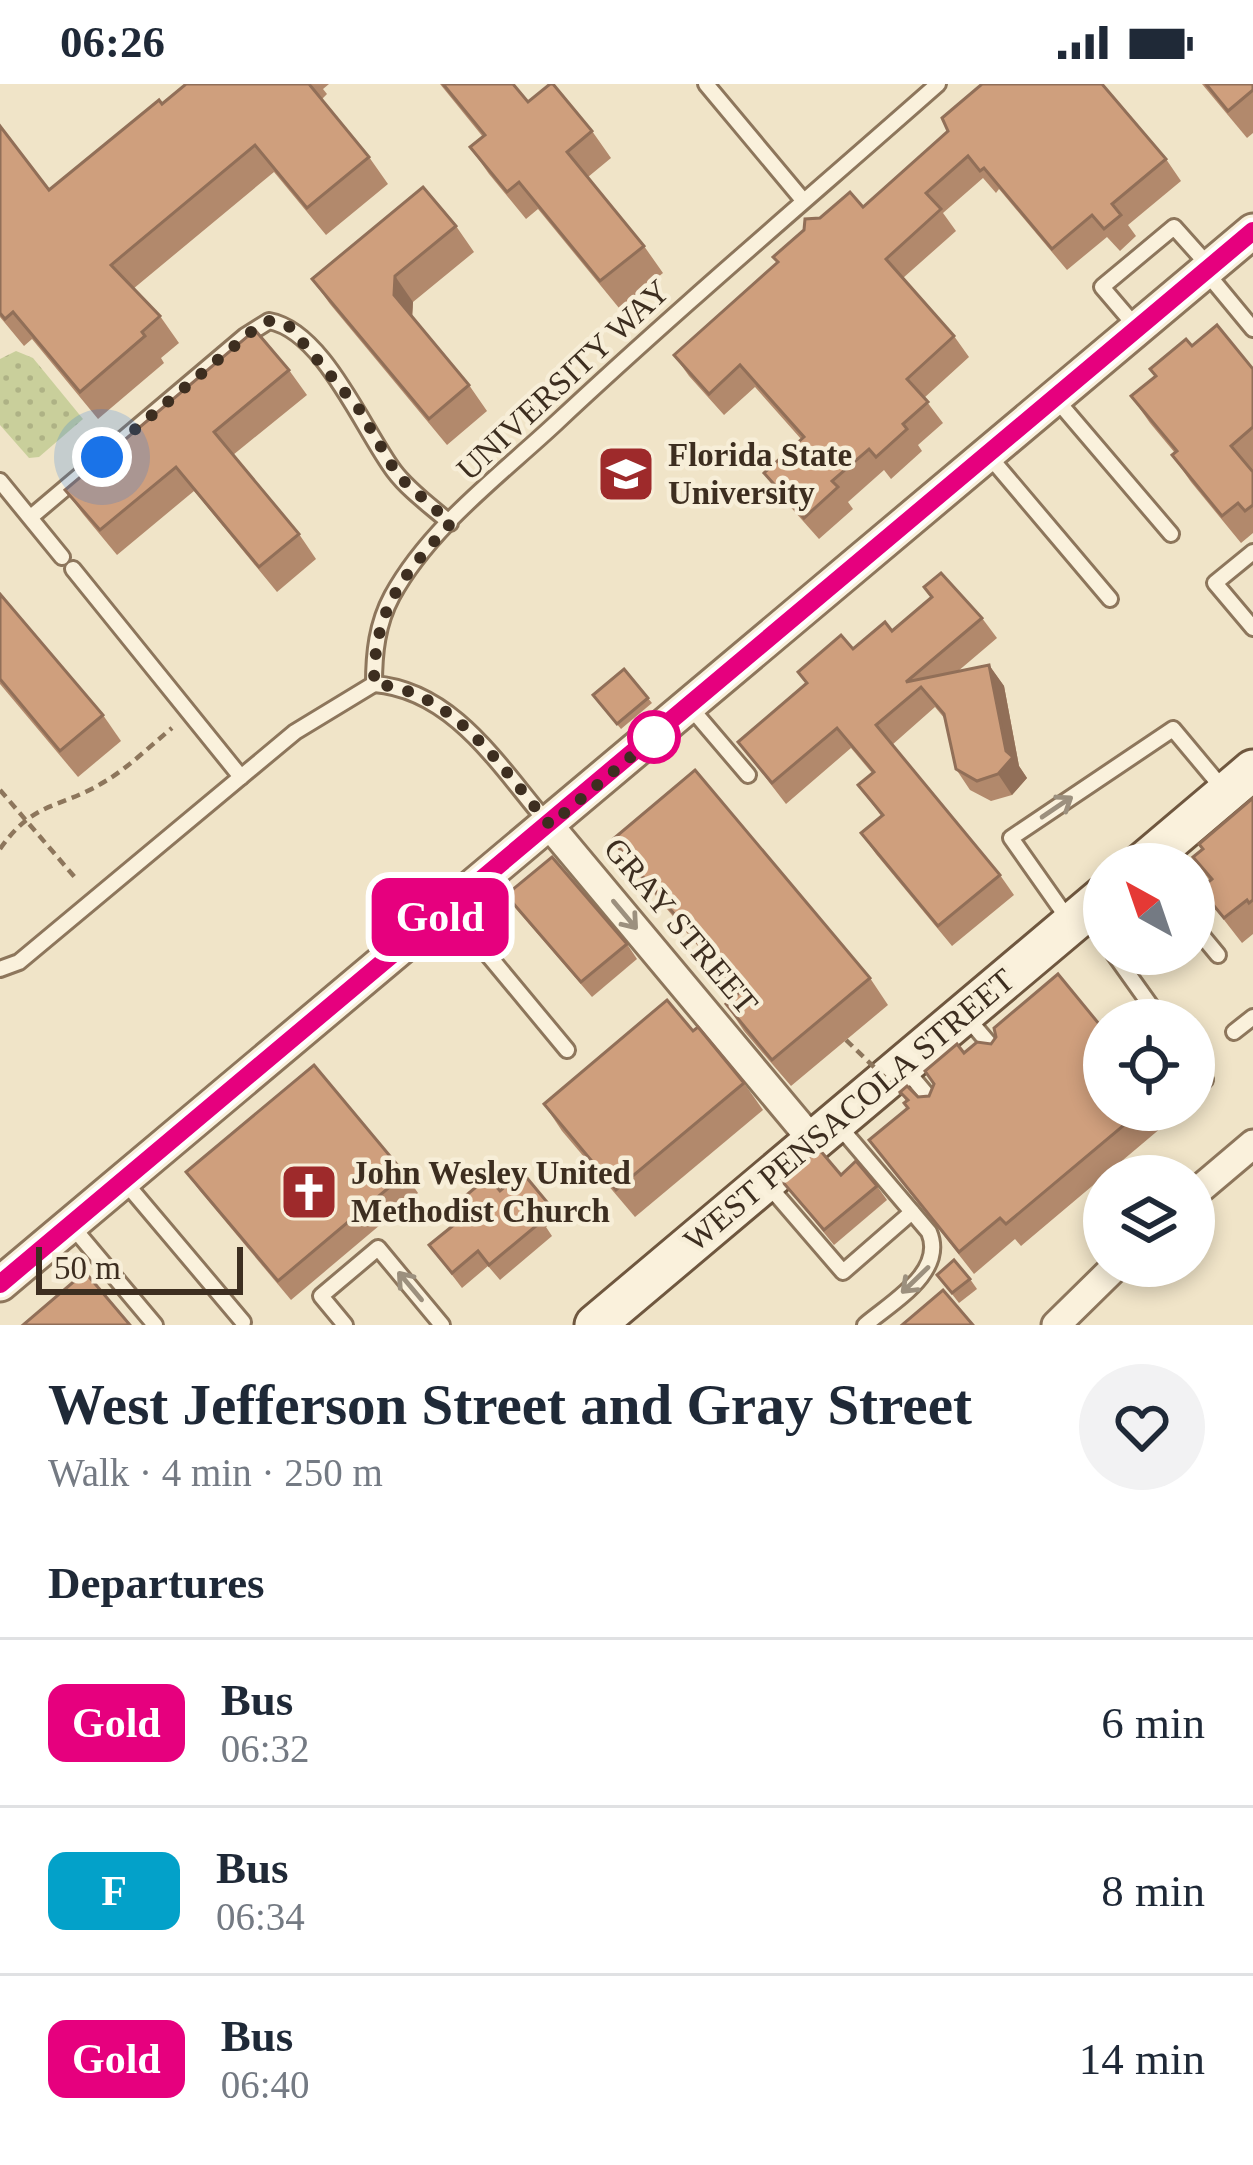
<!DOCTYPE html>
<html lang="en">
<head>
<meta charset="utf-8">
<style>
	:root { --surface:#fff; --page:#f2f2f3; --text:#1f2937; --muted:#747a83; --line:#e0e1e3 }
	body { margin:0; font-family:Georgia,serif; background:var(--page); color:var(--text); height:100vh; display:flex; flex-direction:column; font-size:45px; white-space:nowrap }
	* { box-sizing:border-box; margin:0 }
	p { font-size:39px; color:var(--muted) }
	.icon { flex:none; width:66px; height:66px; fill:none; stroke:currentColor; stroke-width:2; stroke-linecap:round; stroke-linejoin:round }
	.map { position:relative; height:1241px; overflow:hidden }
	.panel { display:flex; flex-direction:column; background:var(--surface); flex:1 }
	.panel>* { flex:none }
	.badge { padding:0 24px; border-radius:18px; font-size:42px; line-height:78px }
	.needle { width:78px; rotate:320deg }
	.tools { position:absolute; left:1083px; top:759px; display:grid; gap:24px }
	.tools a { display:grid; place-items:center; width:132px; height:132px; border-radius:50%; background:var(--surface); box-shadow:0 6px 18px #0003; font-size:60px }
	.scale { position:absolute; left:36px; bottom:30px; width:207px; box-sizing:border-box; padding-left:12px; border:6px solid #3d2e20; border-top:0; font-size:33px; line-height:42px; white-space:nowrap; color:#3d2e20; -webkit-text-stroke:9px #f7eed8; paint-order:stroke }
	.you { position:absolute; width:60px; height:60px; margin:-30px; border:9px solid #fff; border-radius:50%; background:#1a73e8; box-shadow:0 0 0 18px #1a73e833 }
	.map>.badge { position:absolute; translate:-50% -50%; box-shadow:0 0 0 6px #fff }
	h2 { padding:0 48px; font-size:45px; line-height:108px }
	.round { display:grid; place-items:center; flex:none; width:126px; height:126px; border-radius:63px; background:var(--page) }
	.summary { display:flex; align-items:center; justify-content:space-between; height:204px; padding:0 48px }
	h1 { font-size:57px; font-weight:600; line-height:90px }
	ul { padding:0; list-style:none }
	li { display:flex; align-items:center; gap:36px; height:168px; padding:0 48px; border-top:3px solid var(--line) }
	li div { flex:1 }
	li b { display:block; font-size:45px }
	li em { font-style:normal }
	li .badge { min-width:132px; font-weight:700; text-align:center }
	.status { display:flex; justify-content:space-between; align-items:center; height:84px; padding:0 60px; background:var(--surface); direction:ltr }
	.status svg { height:33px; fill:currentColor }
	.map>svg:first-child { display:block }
	.grass { fill:url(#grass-dots) }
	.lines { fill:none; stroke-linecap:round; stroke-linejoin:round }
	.service-casing { stroke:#8d765c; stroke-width:20 }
	.minor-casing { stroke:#8d765c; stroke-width:33 }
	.tertiary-casing { stroke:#8d765c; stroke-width:39 }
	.secondary-casing { stroke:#6f573f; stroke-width:45 }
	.path { stroke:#8d765c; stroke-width:4.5; stroke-dasharray:9 6; stroke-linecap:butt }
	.service { stroke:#faf1dc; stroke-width:14 }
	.minor { stroke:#faf1dc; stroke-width:27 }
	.tertiary { stroke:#faf1dc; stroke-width:33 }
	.secondary { stroke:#faf1dc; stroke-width:39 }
	.path-bridge { stroke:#8d765c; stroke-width:4.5; stroke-dasharray:9 6; stroke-linecap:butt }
	.wall { fill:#b2896c }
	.shaded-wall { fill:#916f58 }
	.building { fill:#cf9f7d; stroke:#916f58; stroke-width:3 }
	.oneway { stroke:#9c907e }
	.line-casing { stroke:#fff; stroke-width:27 }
	.line { stroke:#e6007e; stroke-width:18 }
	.walk { stroke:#3d2e20; stroke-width:12; stroke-dasharray:0 21.6 }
	.stop-dot { fill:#fff; stroke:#e6007e; stroke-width:6 }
	.labels { text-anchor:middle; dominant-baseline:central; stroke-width:9; stroke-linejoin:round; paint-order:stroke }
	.street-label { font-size:33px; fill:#3d2e20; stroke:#f7eed8 }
	.poi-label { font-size:33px; font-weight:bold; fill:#3d2e20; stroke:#f7eed8; text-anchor:start }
</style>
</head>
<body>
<div class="status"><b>06:26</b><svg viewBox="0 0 49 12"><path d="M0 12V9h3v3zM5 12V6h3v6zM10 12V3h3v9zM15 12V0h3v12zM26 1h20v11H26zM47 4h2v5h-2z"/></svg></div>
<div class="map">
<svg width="1253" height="1241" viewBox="0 0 1253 1241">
	<defs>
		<pattern id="grass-dots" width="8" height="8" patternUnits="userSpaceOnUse" patternTransform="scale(3)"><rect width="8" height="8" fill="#c9cf9b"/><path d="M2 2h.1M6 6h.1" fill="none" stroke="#aeb285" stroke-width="1.8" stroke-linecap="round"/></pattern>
	</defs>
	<rect width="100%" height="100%" fill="#f0e4c8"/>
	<path class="grass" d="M16 267 33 274 83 335 39 373 29 374 0 341V275Z"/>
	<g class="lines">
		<g class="service-casing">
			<g id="service">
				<path d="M706 0 802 115"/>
				<path d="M1205 187 1253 245"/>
				<path d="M1137 244 1102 203 1174 143 1208 181"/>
				<path d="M1055 314 1171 450"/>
				<path d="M989 372 1110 515"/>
				<path d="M0 397 62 473"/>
				<path d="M31 433 245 252 269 237C324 247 363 346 394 387 409 407 432 423 450 439"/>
				<path d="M1253 468 1215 499 1253 544"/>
				<path d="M73 485 241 693"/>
				<path d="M374 600C374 569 377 540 392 512 429 444 499 392 555 340 680 223 810 113 938 0"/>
				<path d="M374 600C453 606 499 682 546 737"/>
				<path d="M690 623 748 691"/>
				<path d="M450 825 567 966"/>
				<path d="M1087 833 1104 857"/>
				<path d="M1068 835 1011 754 1173 645 1224 706"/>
				<path d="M1194 842 1218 871"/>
				<path d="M1114 870 1161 936"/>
				<path d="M0 885 19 878 295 648 374 600"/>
				<path d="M972 929 975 943 998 970"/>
				<path d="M1234 948 1253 933"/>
				<path d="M1194 981 1205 996"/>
				<path d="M907 987 938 1024"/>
				<path d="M839 1042 929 1148C946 1188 892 1218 865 1241"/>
				<path d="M124 1097 243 1238"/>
				<path d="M768 1101 843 1188 912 1128"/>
				<path d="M71 1141 155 1241"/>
				<path d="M345 1241 321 1212 378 1164 442 1241"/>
			</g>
		</g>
		<g class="minor-casing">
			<g id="minor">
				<path d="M549 741 813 1057"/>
				<path d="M1194 1110 1253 1060"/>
				<path d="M1056 1241 1116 1182"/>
			</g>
		</g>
		<g class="tertiary-casing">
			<path id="tertiary" d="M0 1200 1253 147"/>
		</g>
		<g class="secondary-casing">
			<g id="secondary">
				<path d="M1142 780 1253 686"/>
				<path d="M595 1241 1104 812"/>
			</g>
		</g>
		<g class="path">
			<path d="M0 706 78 797"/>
			<path d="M0 765C34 716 60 725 104 698 128 684 150 662 172 644"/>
		</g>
		<use href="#service" class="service"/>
		<use href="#minor" class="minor"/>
		<use href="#tertiary" class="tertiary"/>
		<use href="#secondary" class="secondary"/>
		<path class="path-bridge" d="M846 956 902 1010"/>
	</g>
	<g class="wall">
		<path d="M186 0H329L323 5 327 10 322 15 369 73 388 100 326 151 274 88 133 205 160 232 179 259 161 274 164 279 98 335 32 255 24 262 0 233V42L49 106Z"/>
		<path d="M440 0H513L528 18 592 47 611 74 588 93 644 162 663 189 619 224 538 125 526 135 489 90 470 63 483 53Z"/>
		<path d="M1202 0H1253V49L1247 54Z"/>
		<path d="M948 47 1166 75 1181 97 1128 141 1136 152 1120 167 1107 153 1067 186 999 105 996 109 983 94 943 129 956 147 903 194 954 252 969 273 924 314 943 339 918 361 922 367 891 395 884 386 848 418 853 425 819 455 779 410 764 389 801 355 755 303 724 331 689 292 674 271 777 178 820 134 863 123Z"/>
		<path d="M456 142 474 168 413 218 412 233 469 301 487 327 447 361 330 220 312 195Z"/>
		<path d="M1192 262 1253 285V449L1241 459 1191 398 1172 371 1175 369 1150 339 1131 312Z"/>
		<path d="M289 286 307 311 233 371 299 450 316 475 277 508 194 407 117 471 83 430 65 406Z"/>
		<path d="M924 503 982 534 997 554 957 588 989 581 1004 602 1019 682 1027 694 1012 711 991 717 970 706 956 685 945 635 935 623 892 661 1000 791 1014 811 952 862 876 770 861 749 882 733 858 701 872 689 851 664 786 720 738 658 806 600 798 588 892 547 931 514Z"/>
		<path d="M0 510 103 631 121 657 78 693 0 600Z"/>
		<path d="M624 585 652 619 621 645 593 611Z"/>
		<path d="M1253 714V850L1242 859 1200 805 1210 797 1193 773Z"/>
		<path d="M612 756 870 894 888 921 791 1002 744 947 726 920 738 910 631 782Z"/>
		<path d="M506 811 627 860 637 875 592 913 517 826Z"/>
		<path d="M693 947 744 999 763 1026 635 1133 562 1047 544 1020Z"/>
		<path d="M996 953 1104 1026H1169L1174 1033 1021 1162 1015 1155 974 1190 869 1056 907 1024 906 1017 900 1008 918 1013 929 1012 964 969 991 960Z"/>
		<path d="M186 1088 405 1090 418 1109 291 1216 200 1107Z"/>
		<path d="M781 1096 877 1102 887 1116 834 1161Z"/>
		<path d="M500 1107 547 1118 557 1133 546 1143 552 1152 500 1196 488 1182 462 1204 429 1161 454 1141 445 1129Z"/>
		<path d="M937 1191 970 1195 977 1205 959 1219Z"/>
	</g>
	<g class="shaded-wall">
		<path d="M395 192 413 218 412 236 394 211Z"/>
		<path d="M989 581 1004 602 1019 682 1027 694 1012 711 998 690 1006 667Z"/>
	</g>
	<g class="building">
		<path d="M186 0H309L369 73 307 124 255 61 111 181 160 232 142 248 145 252 80 308 13 228 5 235 0 229V42L49 106 159 16 162 20Z"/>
		<path d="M443 0H513L528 18 550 0H553L592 47 567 68 644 162 600 197 519 98 507 108 470 63 485 51Z"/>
		<path d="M982 0H1102L1166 75 1112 120 1121 131 1104 145 1092 131 1052 165 984 84 980 87 968 72 926 109 941 125 886 175 954 252 907 295 928 318 903 340 907 345 876 373 869 365 832 397 838 403 804 434 764 389 804 353 740 281 709 310 674 271 778 178 773 173 804 146 805 135 820 134 850 108 863 123 948 47 942 34Z"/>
		<path d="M1206 0H1253V6L1228 27Z"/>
		<path d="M423 103 456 142 395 192 394 211 469 301 429 335 312 195Z"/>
		<path d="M1217 241 1253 285V343L1231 362 1253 388V421L1245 427 1238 419 1222 432 1172 371 1177 367 1131 312 1156 292 1150 285 1186 255 1192 262Z"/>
		<path d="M255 246 289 286 214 348 299 450 259 483 176 383 100 446 65 406Z"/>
		<path d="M941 489 982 534 906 598 989 581 1006 667 1013 673 998 690 977 697 956 685 944 630 921 603 876 641 1000 791 938 842 861 749 883 731 858 701 874 688 837 644 772 699 738 658 807 599 798 588 841 551 853 565 885 538 892 547 932 513 924 503Z"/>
		<path d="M0 510 103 631 60 667 0 595Z"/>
		<path d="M624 585 648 614 617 640 593 611Z"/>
		<path d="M695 686 870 894 772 976 726 920 740 908 612 756Z"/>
		<path d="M1253 714V816L1249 819 1247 816 1224 834 1200 805 1212 795 1193 773 1203 765 1199 760Z"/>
		<path d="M552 773 627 860 581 898 506 811Z"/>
		<path d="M1058 890 1104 946V1026H1142L1006 1140 1000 1134 959 1168 869 1056 908 1024 904 1019 908 1016 900 1008 907 1002 918 1013 929 1012 934 1000 925 987 957 960 964 969 977 958 991 960 996 953 994 944Z"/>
		<path d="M667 916 693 947 698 943 744 999 616 1106 544 1020Z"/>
		<path d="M314 981 405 1090 278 1197 186 1088Z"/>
		<path d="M819 1065 841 1091 856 1077 877 1102 824 1146 781 1096Z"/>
		<path d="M522 1088 547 1118 535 1128 542 1137 489 1181 478 1167 452 1189 429 1161 455 1140 445 1129 488 1093 500 1107Z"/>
		<path d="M954 1176 970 1195 952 1209 937 1191Z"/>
		<path d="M85 1188 130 1241H23Z"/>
		<path d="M943 1206 973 1241H902Z"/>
	</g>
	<defs><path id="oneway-shaft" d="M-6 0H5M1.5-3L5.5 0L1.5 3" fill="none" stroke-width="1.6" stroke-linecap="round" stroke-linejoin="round" transform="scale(3)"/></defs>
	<g class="oneway">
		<use href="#oneway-shaft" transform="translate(1057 723) rotate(-34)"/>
		<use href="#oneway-shaft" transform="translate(625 831) rotate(50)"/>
		<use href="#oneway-shaft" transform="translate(915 1196) rotate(136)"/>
		<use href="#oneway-shaft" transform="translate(410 1202) rotate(-130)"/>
	</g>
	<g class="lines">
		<g class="line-casing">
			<path id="line" d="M0 1200 1253 147"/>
		</g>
		<use href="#line" class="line"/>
		<path class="walk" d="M102 373 257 243 269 237 287 240 359 325 398 392 451 439C402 492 374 525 374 600 454 606 502 685 550 741L659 649 654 653"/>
	</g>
	<defs>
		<g id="university-square" transform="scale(3)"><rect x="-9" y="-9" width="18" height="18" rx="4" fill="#9e2a2b" stroke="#f7eed8"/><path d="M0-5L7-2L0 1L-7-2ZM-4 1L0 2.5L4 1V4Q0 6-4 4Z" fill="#fff"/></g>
		<g id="church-square" transform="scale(3)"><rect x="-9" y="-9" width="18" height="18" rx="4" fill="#9e2a2b" stroke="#f7eed8"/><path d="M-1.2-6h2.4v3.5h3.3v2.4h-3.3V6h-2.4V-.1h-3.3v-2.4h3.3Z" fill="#fff"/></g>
	</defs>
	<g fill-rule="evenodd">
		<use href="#university-square" x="626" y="390"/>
		<use href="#church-square" x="309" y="1108"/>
	</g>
	<circle class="stop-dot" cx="654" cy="653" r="24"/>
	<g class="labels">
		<g class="street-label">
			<text transform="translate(563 296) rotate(-43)">UNIVERSITY WAY</text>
			<text transform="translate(681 842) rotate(50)">GRAY STREET</text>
			<text transform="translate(849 1026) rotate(-40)">WEST PENSACOLA STREET</text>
		</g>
		<g class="poi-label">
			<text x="668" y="371">Florida State<tspan x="668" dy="38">University</tspan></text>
			<text x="351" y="1089">John Wesley United<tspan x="351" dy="38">Methodist Church</tspan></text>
		</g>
	</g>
</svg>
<div class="tools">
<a><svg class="needle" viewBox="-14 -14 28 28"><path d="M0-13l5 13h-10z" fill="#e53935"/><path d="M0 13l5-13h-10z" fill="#747a83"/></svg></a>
<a><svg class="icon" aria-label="locate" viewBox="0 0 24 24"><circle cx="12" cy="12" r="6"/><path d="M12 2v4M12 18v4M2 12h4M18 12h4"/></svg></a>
<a><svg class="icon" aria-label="layers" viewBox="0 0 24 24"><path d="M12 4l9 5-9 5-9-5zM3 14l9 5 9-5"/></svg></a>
</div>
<div class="scale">50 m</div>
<div class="you" style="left:102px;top:373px"></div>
<b class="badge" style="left:440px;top:833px;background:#e6007e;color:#fff">Gold</b>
</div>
<section class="panel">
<div class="summary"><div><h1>West Jefferson Street and Gray Street</h1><p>Walk · 4 min · 250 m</p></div><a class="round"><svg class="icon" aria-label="heart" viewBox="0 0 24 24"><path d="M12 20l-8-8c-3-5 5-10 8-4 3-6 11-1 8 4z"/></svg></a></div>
<h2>Departures</h2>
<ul>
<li><span class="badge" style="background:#e6007e;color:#fff">Gold</span><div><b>Bus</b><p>06:32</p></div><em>6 min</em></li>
<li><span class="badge" style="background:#03a1c9;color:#fff">F</span><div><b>Bus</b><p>06:34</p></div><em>8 min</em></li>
<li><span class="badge" style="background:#e6007e;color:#fff">Gold</span><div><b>Bus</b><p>06:40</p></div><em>14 min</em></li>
</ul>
</section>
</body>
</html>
